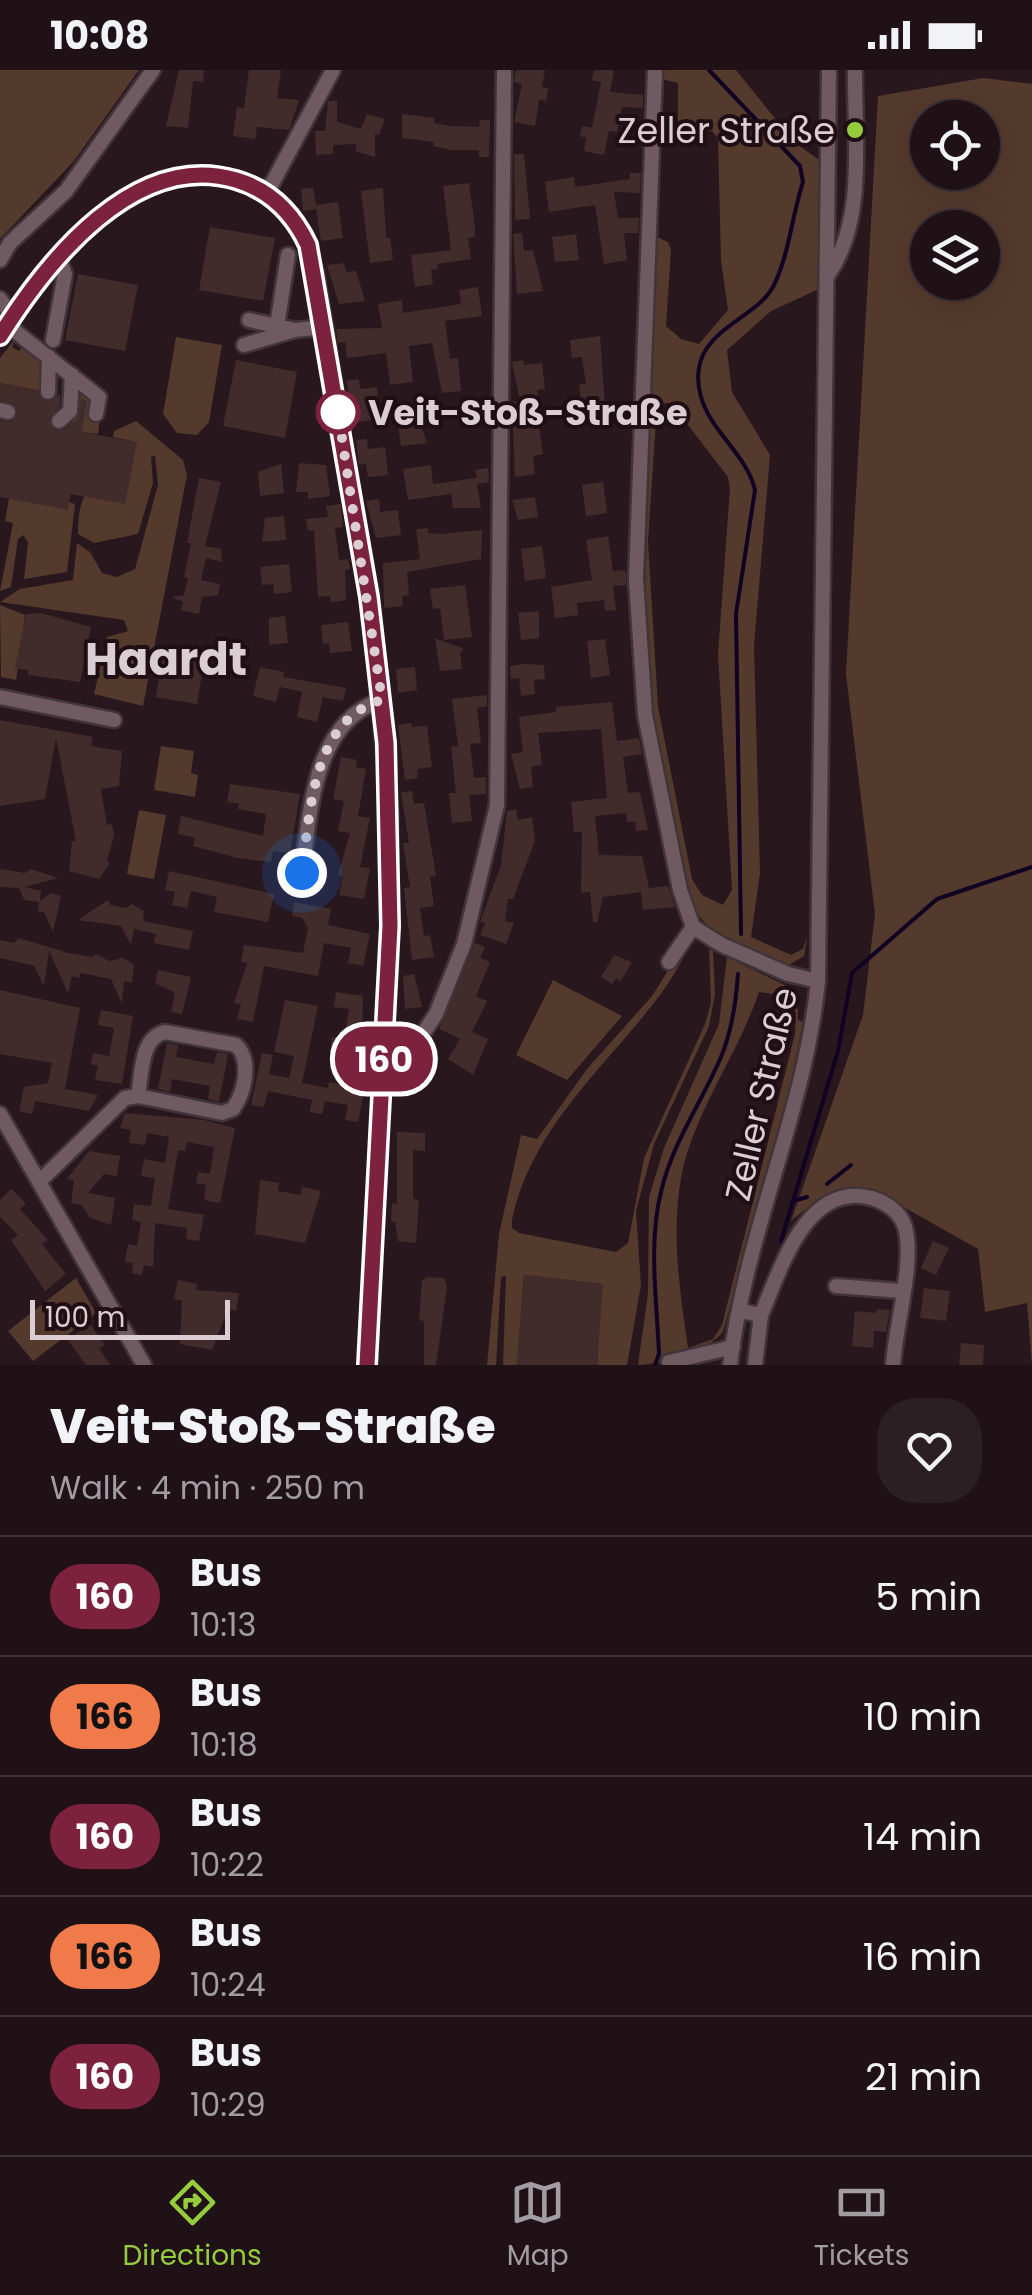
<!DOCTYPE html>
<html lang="en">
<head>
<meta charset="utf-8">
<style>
	:root { --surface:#1f1116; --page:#2c1f23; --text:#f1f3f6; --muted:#a19da1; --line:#3c3135; --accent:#94cc3c }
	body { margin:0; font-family:Poppins,sans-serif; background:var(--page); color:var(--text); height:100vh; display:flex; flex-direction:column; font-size:38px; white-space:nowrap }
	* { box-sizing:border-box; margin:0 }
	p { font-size:32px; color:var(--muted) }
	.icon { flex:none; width:55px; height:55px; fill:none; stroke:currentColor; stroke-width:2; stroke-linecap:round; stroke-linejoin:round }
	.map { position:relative; height:1295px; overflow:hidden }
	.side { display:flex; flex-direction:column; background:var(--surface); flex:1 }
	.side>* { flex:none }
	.badge { padding:0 20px; border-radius:32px; font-size:35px; line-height:65px }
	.controls { position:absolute; left:910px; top:30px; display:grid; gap:20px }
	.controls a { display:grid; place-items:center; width:90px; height:90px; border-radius:50%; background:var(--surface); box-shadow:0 10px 40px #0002,0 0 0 2px var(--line); font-size:50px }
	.scale { position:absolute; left:30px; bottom:25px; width:200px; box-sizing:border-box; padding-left:10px; border:5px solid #dbced2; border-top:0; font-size:28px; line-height:35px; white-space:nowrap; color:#dbced2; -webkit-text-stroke:8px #200e15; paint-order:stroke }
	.you { position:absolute; width:50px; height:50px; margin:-25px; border:8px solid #fff; border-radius:50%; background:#1a73e8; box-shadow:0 0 0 15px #1a73e833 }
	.map>.badge { position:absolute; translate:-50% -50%; box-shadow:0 0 0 5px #fff }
	.round { display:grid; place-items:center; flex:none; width:105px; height:105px; border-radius:40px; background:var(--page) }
	.overview { display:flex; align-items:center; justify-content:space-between; height:170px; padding:0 50px }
	h1 { font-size:48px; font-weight:800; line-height:75px }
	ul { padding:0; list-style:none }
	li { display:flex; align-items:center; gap:30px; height:120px; padding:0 50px; border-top:2px solid var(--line) }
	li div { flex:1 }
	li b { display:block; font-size:38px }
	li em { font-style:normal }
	li .badge { min-width:110px; font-weight:700; text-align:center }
	.status { display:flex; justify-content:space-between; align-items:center; height:70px; padding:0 50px; background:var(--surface); direction:ltr }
	.status svg { height:28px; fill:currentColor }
	.menu { display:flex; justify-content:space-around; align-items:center; height:140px; border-top:2px solid var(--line); background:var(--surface); font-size:28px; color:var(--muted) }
	.menu a { display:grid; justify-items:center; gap:5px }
	.menu .selected { color:var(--accent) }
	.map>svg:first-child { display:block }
	.green { fill:#543a2c; fill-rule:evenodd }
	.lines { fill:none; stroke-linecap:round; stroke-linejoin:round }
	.stream { stroke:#110123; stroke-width:4 }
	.building { fill:#412c2b }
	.minor-casing { stroke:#413438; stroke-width:19 }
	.minor { stroke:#705a62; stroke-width:14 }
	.line-casing { stroke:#fff; stroke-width:22 }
	.line { stroke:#7d223e; stroke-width:15 }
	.walk { stroke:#dbced2; stroke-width:10; stroke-dasharray:0 18 }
	.poi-dot { fill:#94cc3c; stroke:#200e15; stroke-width:4 }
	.stop-dot { fill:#fff; stroke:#7d223e; stroke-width:5 }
	.labels { text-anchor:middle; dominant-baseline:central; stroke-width:8; stroke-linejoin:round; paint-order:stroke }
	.poi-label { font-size:35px; fill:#dbced2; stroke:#200e15; text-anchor:end }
	.stop-label { font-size:35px; font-weight:bold; fill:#dbced2; stroke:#200e15; text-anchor:start }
	.street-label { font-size:35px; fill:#dbced2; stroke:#200e15 }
	.district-label { font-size:45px; font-weight:bold; fill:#dbced2; stroke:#200e15 }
</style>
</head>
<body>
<div class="status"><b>10:08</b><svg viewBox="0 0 49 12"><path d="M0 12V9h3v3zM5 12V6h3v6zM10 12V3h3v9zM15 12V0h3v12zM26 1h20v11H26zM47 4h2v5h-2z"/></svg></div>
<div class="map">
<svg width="1032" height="1295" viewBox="0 0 1032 1295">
	<rect width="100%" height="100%" fill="#29171e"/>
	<g class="green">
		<path d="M0 0H139L74 91 0 169Z"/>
		<path d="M660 0H736L794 72 819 90V219L771 241 727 280 732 322 770 385 754 576 760 803 751 867 791 885 803 879 807 867 804 886 789 895 711 860 692 838 653 650 644 567 655 166 668 172 671 180 666 256 681 269 699 274 728 240 721 190 718 68 712 61 678 58V13L662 9ZM671 333 728 407 730 419 718 584 732 820 723 835 702 825 692 809 658 637 648 471 657 334Z"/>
		<path d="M983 8 1032 14V1295L1027 1233 985 1242 978 1179 877 1122C839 1113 820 1127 791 1151L863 945 875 844 846 604 878 26ZM928 48H982V102H928ZM928 158H982V212H928Z"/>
		<path d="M176 267 222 275 209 352 197 365 177 363 163 344Z"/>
		<path d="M15 269 12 277 19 281 23 275 44 293 42 321 0 313V288Z"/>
		<path d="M82 318C99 327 101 347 98 364L82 362 69 432 75 434 67 502 24 509 28 472 23 465 18 469 11 517 0 521 13 453 5 451 20 369 65 362 77 345Z"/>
		<path d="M136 351 183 390 187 405 143 636 94 624 107 567 128 561 124 550 0 532 20 519 73 510 77 473 90 482 102 503 117 507 135 499 158 415 155 385 151 387 153 413 138 464 94 473 78 464C77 413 102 405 136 372L113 367 114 361Z"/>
		<path d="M0 535 25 545 16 610 1 607Z"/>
		<path d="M161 676 194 681 191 703 198 705 195 727 154 720Z"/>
		<path d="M139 740 166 745 154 809 127 804Z"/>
		<path d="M688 869 693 871C682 889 673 908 660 925 605 998 532 1057 512 1150V1158L519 1163 616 1182 628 1173 644 1088 705 954 711 933 709 879 713 881 715 924 709 956 654 1074 636 1141 641 1215 627 1295H597L602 1214 524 1205 517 1295H503L506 1206 501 1207 496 1295H487L499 1164 521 1065 537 1069 587 999 652 926Z"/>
		<path d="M727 887 797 921 798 950 803 952 788 1026 723 1262C707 1281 661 1295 638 1295L648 1223 649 1127 664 1078 719 954ZM759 922 787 926 796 943 795 964 722 1255 713 1269 688 1278C680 1222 671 1165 681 1108 693 1043 738 985 759 922Z"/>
		<path d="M553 910 622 946 567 1010 516 985Z"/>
		<path d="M76 1208 96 1243 33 1291 8 1261Z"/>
	</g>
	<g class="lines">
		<g class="stream">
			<path d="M709 0 800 96 803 112C792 145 789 186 773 217 753 253 683 262 701 327 711 362 747 385 755 420L736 544 741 864"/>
			<path d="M827 1114 851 1095"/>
			<path d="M793 1131 807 1127"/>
			<path d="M781 1171 838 981 852 903 937 829 1032 797"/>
			<path d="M655 1295 659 1284C657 1232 648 1173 661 1122 672 1073 702 1032 721 987 732 961 736 932 738 904"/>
		</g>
	</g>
	<g class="building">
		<path d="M179 0H204L203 12 193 11 188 58 166 56Z"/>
		<path d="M249 0H281L277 28 299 30 289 60 257 57 255 69 233 66 237 37 244 38Z"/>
		<path d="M516 0H545L542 17 548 18 546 31 539 30 535 56 514 52 522 14 514 12Z"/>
		<path d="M594 0H614L610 22 643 25V38L622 37 617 62 609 61 604 85 584 81 586 68 580 66 582 56 592 58 601 12 592 10Z"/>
		<path d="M328 31H337V52L361 59 367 44 385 49 379 65 375 64V87L356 81V74L333 75V84L316 85 315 61H325Z"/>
		<path d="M402 44 434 48V53L451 56 479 57 480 50H490L489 87H479V80H450L433 76 434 72 402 68Z"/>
		<path d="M514 84H524L530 149 515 150Z"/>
		<path d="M630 103H641L640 123 614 122 618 148H639L638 163H624L627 190 604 194 595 135 549 142 545 112 574 107 575 117 630 109Z"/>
		<path d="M469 113 475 157V167L468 168 471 189 437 194 438 199 431 200 433 214 415 217 411 185 451 180 443 116Z"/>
		<path d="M313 118 316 135 338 132 343 168 321 171 316 139 303 141 301 119Z"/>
		<path d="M383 118 386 168H390L393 190 370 193 361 121Z"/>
		<path d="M210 157 275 168 263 231 199 220Z"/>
		<path d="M522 163 524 181 533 180 543 221 517 224 513 164Z"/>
		<path d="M576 164 579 190 555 192 552 167Z"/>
		<path d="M344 193 346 202 356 201 365 231 339 234 327 195Z"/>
		<path d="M78 204 138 215 125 281 65 270Z"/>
		<path d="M478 217 482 246 445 251 450 289 458 288 461 321 442 323 432 273 409 276 413 312 390 315 386 283 347 288 345 272 338 273 336 259 382 258 378 234 402 230 403 243 461 234 459 220Z"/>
		<path d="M600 266 605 336 582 339 579 314H586L582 287 572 288 570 270Z"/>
		<path d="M236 290 297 302 285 368 223 356Z"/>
		<path d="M523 290 524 295 542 293 545 319 537 320 545 356 539 357 543 384 533 386 535 404 515 407 512 332 520 331 512 292Z"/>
		<path d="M359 309 360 319 377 317 380 349 357 352 346 311Z"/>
		<path d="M0 313 37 320 47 332 60 324V336L49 349 55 361 65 359 77 349 81 328 87 331 82 362 137 372 125 434 70 424 68 440 0 427V351L12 352 18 344 15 334 0 330Z"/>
		<path d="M415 337 427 373 401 376 396 340Z"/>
		<path d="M367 369 368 379 385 377 388 405 368 407 366 394 359 395 356 370Z"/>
		<path d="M299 393 326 395 330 426 308 429V422H296Z"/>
		<path d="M281 394 284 423 260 426 258 402Z"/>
		<path d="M431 395 433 414 477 408 475 400 488 398 489 412 477 414 481 438H453L451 424 408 430 403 399Z"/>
		<path d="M199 408 221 412 205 476 221 479 222 492 206 488 201 510 220 514 218 525 202 527 199 544 181 540 183 532 172 527 184 525 188 508 184 507 191 473H187Z"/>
		<path d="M603 412 607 443 586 446 582 415Z"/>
		<path d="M535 427 538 447 518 450 512 430Z"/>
		<path d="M379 429 380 442 398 440 401 465 376 468 366 431Z"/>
		<path d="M341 434 343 457 335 458 339 490 348 489 350 499 345 500 346 530 331 532 330 526 318 527 314 460 308 461 306 449 328 447 326 436Z"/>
		<path d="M284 446 286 470 262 472 265 448Z"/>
		<path d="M428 458V463L441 464 482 460 481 489 407 502 409 525 402 526 403 536 384 538 383 493 420 489 416 459Z"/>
		<path d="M608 466 613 501 625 500 626 504V515L613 516 616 540 605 541 604 530 577 533 578 545 555 548 551 517 592 510 586 470Z"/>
		<path d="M542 476 546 508 525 511 521 479Z"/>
		<path d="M289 494 292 522 274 524 273 514 262 515 260 497Z"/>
		<path d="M465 515 472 567 444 570 440 538 433 539 430 519Z"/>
		<path d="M539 541V568L521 570 518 543Z"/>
		<path d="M41 543 91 557 80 612 28 605V600L15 598 26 544Z"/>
		<path d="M285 546 288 573 269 575V548Z"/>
		<path d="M348 552 352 581 330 583 329 573 323 574 321 555Z"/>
		<path d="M435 568 464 579 460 583 462 599 440 601Z"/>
		<path d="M605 569 610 605 591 608 587 571Z"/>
		<path d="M163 584 205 586 197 634 156 627Z"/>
		<path d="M523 594 544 595 545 609 534 610 535 624 521 626 519 608 511 609 510 596Z"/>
		<path d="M260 597 284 602 283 607 346 618 343 631 323 627 317 652 297 647 302 622 280 617 276 632 253 626Z"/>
		<path d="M415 597 417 620 398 623 396 599Z"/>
		<path d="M487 625V636L477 638 481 673 470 674 474 708 486 707V724L469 725 472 751 452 753 449 723H456L451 677 458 676 452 629Z"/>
		<path d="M612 632 617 671 639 668 642 684 623 687 628 723 640 722 648 760 636 761 635 752H627L626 743 595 746 599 785 642 786 649 818 668 816 675 837 643 840 641 822 603 827 597 852H593L590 822 581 823 582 762H574L571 732 607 728 601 659 538 663 542 695 531 697 533 717 520 719 511 684 523 682 519 647 556 642V637Z"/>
		<path d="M0 650 93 667 91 676 122 681 119 716 101 719 107 755 112 754 114 765 107 791 110 793 99 809 69 801 72 771H76L56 668 45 729 0 736Z"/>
		<path d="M411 653 412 657 427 656 432 697 417 699 418 708 405 710 398 655Z"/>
		<path d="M341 687 357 690 356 697 366 699 358 746 370 748 360 797 370 798 364 829 339 825 343 806 338 805 350 763 338 761 344 731 333 729Z"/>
		<path d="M230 714 300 724 290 783 273 781 271 792 238 788 193 776 195 768 178 764 181 746 263 766 266 744 238 739 239 734 227 732Z"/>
		<path d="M412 721 414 734 424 733 436 806 430 807 434 836 420 838 424 866 430 865 434 887 412 890 404 818 410 817 403 773H409L401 722Z"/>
		<path d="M516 739 518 750 532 747 535 771 513 829H508L505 851 514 853 506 874 480 865 485 853 480 852 501 795 507 741Z"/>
		<path d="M0 799 25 803 31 799 58 808 25 817 41 821 40 831 51 823 61 826 53 862 44 842 38 841 39 832 24 830 19 818 0 817Z"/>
		<path d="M169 801 274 824 268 852 214 842 217 827 191 821 187 838 172 835 175 822 165 820Z"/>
		<path d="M108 830 110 835 126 838 132 834 144 841 143 851 193 861 189 880 154 873 156 864 134 859 131 875 121 856 78 850Z"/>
		<path d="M294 832 331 839 328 855 370 864 363 896 348 893 351 878 324 873 318 906 264 896 253 952 237 949 241 934 234 933 247 893 241 892 244 875 303 883 308 858 302 848 292 846Z"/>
		<path d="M19 868 68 883 93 887 96 884 109 891 123 888 134 895 132 913 124 911 122 934 111 909 80 903 79 908 72 906 68 923 49 881 44 916 34 896 0 888V870L14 873Z"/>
		<path d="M475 873 485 877 480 888 490 892 476 926 487 931 472 962 488 969 473 1005 448 989 460 969 439 959Z"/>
		<path d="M614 885 632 892 621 911 616 908 612 914 601 907Z"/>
		<path d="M158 900 191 907 182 944 171 942 175 923 155 913Z"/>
		<path d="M414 904 422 937 405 939 403 906Z"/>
		<path d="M0 920 80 938 65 1019 98 1025 89 1041 35 1031 32 1044 19 1041 24 1017 48 1013 52 993 0 984Z"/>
		<path d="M336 922 363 926 362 972 353 1020 364 1022 358 1052 345 1050 348 1035 325 1031 322 1044 310 1042 312 1030 268 1021 264 1037 251 1035 262 983 273 985 269 1004 289 1008 294 986 274 982 285 930 318 936 302 1013 328 1018 329 1012 340 1014 346 984 330 981 332 967 344 969 349 939 334 937Z"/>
		<path d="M101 940 133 946 122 1014 95 1010 98 996 91 994 93 983 109 986 114 958 98 955Z"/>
		<path d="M167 973 178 975 176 987 214 994 217 982 228 984 219 1032 208 1029 210 1016 172 1009 170 1022 158 1019Z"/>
		<path d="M125 1043 204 1050 235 1058 220 1133 204 1130 206 1115 196 1113 198 1102 210 1104 214 1077 187 1072 185 1081 178 1080 168 1139 204 1145 199 1171 186 1169 187 1158 155 1153 153 1197 144 1195 142 1205 132 1203 133 1193 125 1192 128 1174 137 1176 141 1152 132 1150 134 1134 151 1136 155 1108 141 1106 144 1089 165 1093 169 1067 147 1063 145 1075 129 1073 131 1060 120 1058Z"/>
		<path d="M397 1062 425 1063V1081L413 1080V1129L419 1130 416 1173 398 1171 395 1152H391L392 1133 397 1134Z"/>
		<path d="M89 1081 120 1086 117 1106 104 1104 88 1123 115 1128 111 1155 89 1147 82 1135 71 1133 74 1110 67 1109Z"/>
		<path d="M260 1110 279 1113 278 1121 301 1125 302 1117 321 1121 305 1173 255 1164Z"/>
		<path d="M11 1119 26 1133 20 1139 48 1170 42 1174 66 1204 45 1221 11 1170 18 1165 0 1147V1130Z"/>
		<path d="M933 1171 949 1178 936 1205 921 1198Z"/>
		<path d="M524 1205 603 1214 597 1295H517Z"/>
		<path d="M428 1207 444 1208 447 1217 436 1295H424V1251L419 1250 422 1210Z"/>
		<path d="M178 1210 197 1214 196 1220 239 1223 236 1241 228 1239 212 1280 180 1274 182 1230 174 1229Z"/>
		<path d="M924 1218 950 1221 946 1251 920 1248Z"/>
		<path d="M877 1239 890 1240 886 1262 874 1261 873 1278 852 1276 855 1241 876 1243Z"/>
		<path d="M90 1254 105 1275 99 1278 110 1295H86L68 1270Z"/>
		<path d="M961 1273 984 1275 983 1295H959Z"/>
	</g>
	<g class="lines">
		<g class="minor-casing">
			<g id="minor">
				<path d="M655 0 636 509 645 645 680 820 693 857 722 875 788 904 818 911"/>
				<path d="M267 123 333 0"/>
				<path d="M0 190 10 173 66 121 153 0"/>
				<path d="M828 205C867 150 854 64 855 0"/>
				<path d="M0 229 13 247"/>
				<path d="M249 250 295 260 325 257"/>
				<path d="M7 255 99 327 96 344"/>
				<path d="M277 256 288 185"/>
				<path d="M0 266C49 189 144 69 248 115 288 132 304 163 316 203L369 527 390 743 389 886 367 1295"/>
				<path d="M53 270 65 204 59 190"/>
				<path d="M244 275 295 260"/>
				<path d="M48 322 49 287"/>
				<path d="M0 340 8 342"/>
				<path d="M59 351 70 341 72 305"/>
				<path d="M0 627 114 650"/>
				<path d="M302 803C310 743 313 651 382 630"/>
				<path d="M669 892 693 857"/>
				<path d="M384 978 403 977 420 968 436 944 464 874 497 735 504 0"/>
				<path d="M0 1044 144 1295"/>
				<path d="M40 1111 125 1028 138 1026 222 1043 233 1039C245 1022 252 990 236 975L165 962C140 968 142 1004 138 1026"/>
				<path d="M836 1216 901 1221"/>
				<path d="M740 1241 761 1245C780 1201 806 1110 872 1128 887 1133 900 1142 905 1157 915 1192 895 1257 893 1295"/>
				<path d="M669 1292 733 1277"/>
				<path d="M730 1295C745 1164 805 1042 818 911L829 0"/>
				<path d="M755 1295 761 1245"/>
			</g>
		</g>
		<use href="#minor" class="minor"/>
	</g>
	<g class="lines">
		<g class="line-casing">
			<path id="line" d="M0 266C47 191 135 80 236 110 270 120 293 143 308 175L369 527 386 673 390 856 367 1295"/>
		</g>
		<use href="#line" class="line"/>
		<path class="walk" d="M302 803C310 743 312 650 382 630L338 342"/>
	</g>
	<circle class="poi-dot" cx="855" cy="60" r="10"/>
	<circle class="stop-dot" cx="338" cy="342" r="20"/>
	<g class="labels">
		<g class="poi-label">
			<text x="835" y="60">Zeller Straße</text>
		</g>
		<g class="stop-label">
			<text x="368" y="342">Veit-Stoß-Straße</text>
		</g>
		<g class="street-label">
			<text transform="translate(761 1024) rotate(-77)">Zeller Straße</text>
		</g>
		<g class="district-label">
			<text x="166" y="589">Haardt</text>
		</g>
	</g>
</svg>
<div class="controls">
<a><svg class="icon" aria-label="locate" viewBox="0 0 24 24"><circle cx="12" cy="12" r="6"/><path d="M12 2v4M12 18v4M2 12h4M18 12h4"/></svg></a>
<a><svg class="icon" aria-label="layers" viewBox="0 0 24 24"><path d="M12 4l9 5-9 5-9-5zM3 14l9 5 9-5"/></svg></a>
</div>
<div class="scale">100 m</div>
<div class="you" style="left:302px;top:803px"></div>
<b class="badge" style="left:384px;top:989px;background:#7d223e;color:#fff">160</b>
</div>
<section class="side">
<div class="overview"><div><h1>Veit-Stoß-Straße</h1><p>Walk · 4 min · 250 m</p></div><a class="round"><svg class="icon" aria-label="heart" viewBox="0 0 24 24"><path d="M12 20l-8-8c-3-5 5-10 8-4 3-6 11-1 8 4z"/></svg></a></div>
<ul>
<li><span class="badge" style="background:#7d223e;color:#fff">160</span><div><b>Bus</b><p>10:13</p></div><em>5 min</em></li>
<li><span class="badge" style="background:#f07a4a;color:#111">166</span><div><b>Bus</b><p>10:18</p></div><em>10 min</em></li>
<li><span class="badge" style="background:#7d223e;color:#fff">160</span><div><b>Bus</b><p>10:22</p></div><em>14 min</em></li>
<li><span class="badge" style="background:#f07a4a;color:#111">166</span><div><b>Bus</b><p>10:24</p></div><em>16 min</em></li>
<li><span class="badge" style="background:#7d223e;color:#fff">160</span><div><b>Bus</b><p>10:29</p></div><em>21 min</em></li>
</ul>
</section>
<nav class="menu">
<a class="selected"><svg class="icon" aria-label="directions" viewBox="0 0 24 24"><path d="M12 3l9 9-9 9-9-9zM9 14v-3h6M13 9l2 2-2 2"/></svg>Directions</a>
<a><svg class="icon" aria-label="map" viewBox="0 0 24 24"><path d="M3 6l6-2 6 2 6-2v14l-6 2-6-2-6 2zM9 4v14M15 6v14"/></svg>Map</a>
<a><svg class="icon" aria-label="tickets" viewBox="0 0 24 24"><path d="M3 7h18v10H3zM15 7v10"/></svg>Tickets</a>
</nav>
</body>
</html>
